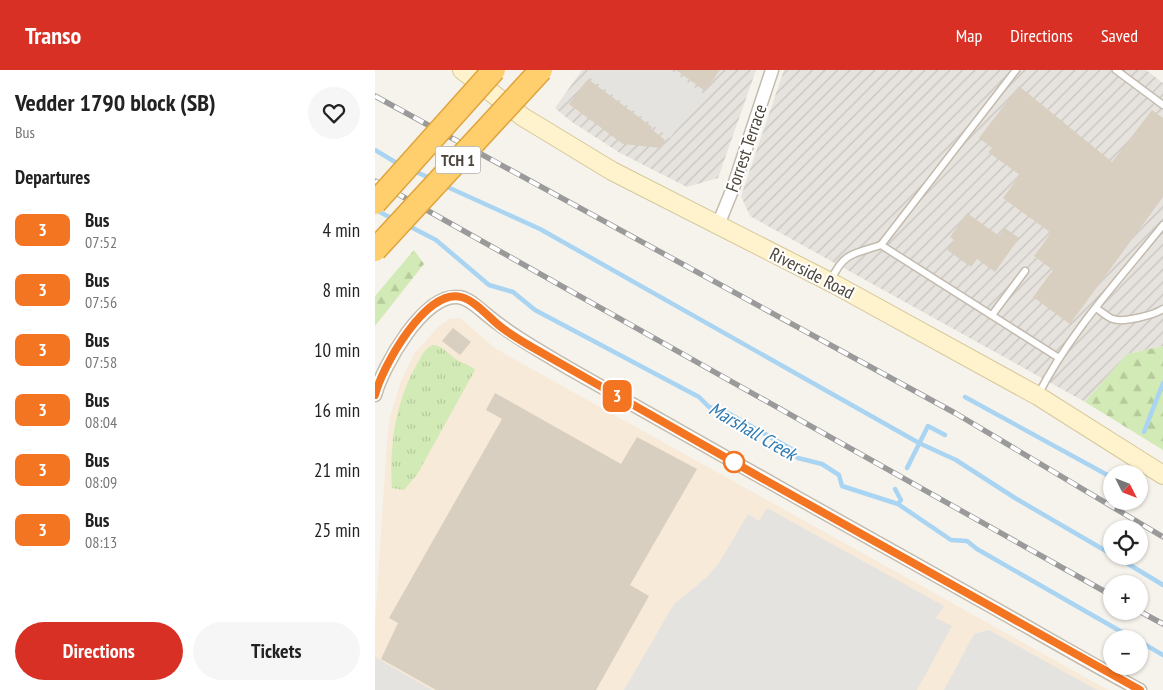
<!DOCTYPE html>
<html lang="en">
<head>
<meta charset="utf-8">
<style>
	:root { --surface:#fff; --page:#f6f6f6; --text:#222; --muted:#767676; --accent:#d93025 }
	body { margin:0; font-family:"PT Sans Narrow",sans-serif; background:var(--page); color:var(--text); height:100vh; display:flex; flex-direction:column; font-size:19px; white-space:nowrap }
	* { box-sizing:border-box; margin:0 }
	p { font-size:16px; color:var(--muted) }
	.icon { flex:none; width:28px; height:28px; fill:none; stroke:currentColor; stroke-width:2; stroke-linecap:round; stroke-linejoin:round }
	.map { position:relative; flex:1; overflow:hidden }
	.panel { display:flex; flex-direction:column; background:var(--surface); width:375px }
	.panel>* { flex:none }
	.badge { padding:0 10px; border-radius:8px; font-size:18px; line-height:32px }
	.needle { width:32px; rotate:132deg }
	.tools { position:absolute; left:728px; top:395px; display:grid; gap:10px }
	.tools a { display:grid; place-items:center; width:45px; height:45px; border-radius:50%; background:var(--surface); box-shadow:0 1px 4px #0004; font-size:25px }
	.map>.badge { position:absolute; translate:-50% -50%; box-shadow:0 0 0 2px #fff }
	h2 { padding:0 15px; font-size:19px; line-height:45px }
	.round { display:grid; place-items:center; flex:none; width:52px; height:52px; border-radius:26px; background:var(--page) }
	.head { display:flex; align-items:center; justify-content:space-between; height:85px; padding:0 15px }
	h1 { font-size:24px; font-weight:700; line-height:38px }
	.button { display:flex; gap:10px; margin-top:auto; padding:10px 15px }
	.button a { flex:1; height:58px; border-radius:30px; background:var(--accent); color:#fff; font-size:20px; font-weight:700; line-height:58px; text-align:center }
	.button a+a { background:var(--page); color:var(--text) }
	ul { padding:0; list-style:none }
	li { display:flex; align-items:center; gap:15px; height:60px; padding:0 15px }
	li div { flex:1 }
	li b { display:block; font-size:19px }
	li em { font-style:normal }
	li .badge { min-width:55px; font-weight:700; text-align:center }
	header { display:flex; align-items:center; gap:30px; box-sizing:border-box; height:70px; padding:0 25px; background:var(--accent); color:#fff }
	header strong { font-size:24px }
	nav { display:flex; gap:28px; margin-inline-start:auto; font-size:18px }
	main { display:flex; flex:1; min-height:0 }
	.map>svg:first-child { display:block }
	.commercial { fill:#f7ead8 }
	.industrial { fill:url(#industrial-furrows) }
	.grass { fill:url(#grass-tufts) }
	.forest { fill:url(#forest-firs) }
	.parking { fill:#e5e3e0 }
	.lines { fill:none; stroke-linecap:round; stroke-linejoin:round }
	.stream { stroke:#a9d4f2; stroke-width:4.5 }
	.building { fill:#d8cfc1 }
	.lane-casing { stroke:#c2bbae; stroke-width:9 }
	.street-casing { stroke:#c2bbae; stroke-width:15 }
	.secondary-casing { stroke:#d6c79b; stroke-width:20 }
	.lane { stroke:#fff; stroke-width:6 }
	.street { stroke:#fff; stroke-width:12 }
	.secondary { stroke:#fff3cd; stroke-width:18 }
	.rail-casing { stroke:#9a9a9a; stroke-width:5.5 }
	.rail { stroke:#fff; stroke-width:4; stroke-dasharray:11; stroke-linecap:butt }
	.highway-bridge-casing { stroke:#e0a43c; stroke-width:25; stroke-linecap:butt }
	.highway-bridge { stroke:#ffcf6e; stroke-width:22 }
	.line-casing { stroke:#fff; stroke-width:11 }
	.line { stroke:#f37421; stroke-width:8 }
	.stop-dot { fill:#fff; stroke:#f37421; stroke-width:2.5 }
	.labels { text-anchor:middle; dominant-baseline:central; stroke-width:4; stroke-linejoin:round; paint-order:stroke }
	.shield { fill:#fff; stroke:#817c74; stroke-width:1 }
	.shield-label { font-size:16px; font-weight:bold; fill:#4b4439 }
	.street-label { font-size:18px; fill:#4b4439; stroke:#fff }
	.water-label { font-size:19px; font-style:italic; fill:#2e7ab2; stroke:#fff }
</style>
</head>
<body>
<header>
<strong>Transo</strong>
<nav><a>Map</a><a>Directions</a><a>Saved</a></nav>
</header>
<main>
<section class="panel">
<div class="head"><div><h1>Vedder 1790 block (SB)</h1><p>Bus</p></div><a class="round"><svg class="icon" aria-label="heart" viewBox="0 0 24 24"><path d="M12 20l-8-8c-3-5 5-10 8-4 3-6 11-1 8 4z"/></svg></a></div>
<h2>Departures</h2>
<ul>
<li><span class="badge" style="background:#f37421;color:#fff">3</span><div><b>Bus</b><p>07:52</p></div><em>4 min</em></li>
<li><span class="badge" style="background:#f37421;color:#fff">3</span><div><b>Bus</b><p>07:56</p></div><em>8 min</em></li>
<li><span class="badge" style="background:#f37421;color:#fff">3</span><div><b>Bus</b><p>07:58</p></div><em>10 min</em></li>
<li><span class="badge" style="background:#f37421;color:#fff">3</span><div><b>Bus</b><p>08:04</p></div><em>16 min</em></li>
<li><span class="badge" style="background:#f37421;color:#fff">3</span><div><b>Bus</b><p>08:09</p></div><em>21 min</em></li>
<li><span class="badge" style="background:#f37421;color:#fff">3</span><div><b>Bus</b><p>08:13</p></div><em>25 min</em></li>
</ul>
<div class="button"><a>Directions</a><a>Tickets</a></div>
</section>
<div class="map">
<svg width="788" height="620" viewBox="0 0 788 620">
	<defs>
		<pattern id="industrial-furrows" width="10" height="10" patternUnits="userSpaceOnUse" patternTransform="scale(1.25)"><rect width="10" height="10" fill="#e6e2dd"/><path d="M-1 1l2-2M0 10L10 0M9 11l2-2" fill="none" stroke="#c7c3be"/></pattern>
		<pattern id="grass-tufts" width="24" height="20" patternUnits="userSpaceOnUse" patternTransform="scale(1.25)"><rect width="24" height="20" fill="#d2eab5"/><path d="M3 7l-1-3M5 7V3M7 7l1-3M15 17l-1-3M17 17v-4M19 17l1-3" fill="none" stroke="#b6ca9c"/></pattern>
		<pattern id="forest-firs" width="22" height="20" patternUnits="userSpaceOnUse" patternTransform="scale(1.25)"><rect width="22" height="20" fill="#d2eab5"/><path d="M5 1l3.5 6h-7zM16 11l3.5 6h-7z" fill="#b6ca9c"/></pattern>
	</defs>
	<rect width="100%" height="100%" fill="#f6f3ec"/>
	<path class="commercial" d="M85 248 121 279 733 620H0V554L12 371 15 347 26 311 39 284 62 258 74 249Z"/>
	<g class="industrial">
		<path d="M207 0H381L343 108 312 117 245 83 197 52 180 38Z"/>
		<path d="M409 0H771L788 13V276L752 284 710 332 375 146 366 126Z"/>
	</g>
	<path class="grass" d="M58 275C67 275 74 285 82 290 89 294 94 294 100 300L43 403 29 420 17 418C14 374 21 327 45 289 48 283 51 278 58 275Z"/>
	<g class="forest">
		<path d="M39 180 49 194 0 256V226Z"/>
		<path d="M788 276V380L710 332 752 284Z"/>
	</g>
	<g class="parking">
		<path d="M213 0H296L329 24 295 68 210 4Z"/>
		<path d="M392 438 569 536 561 548 577 556 542 620H249L299 534 332 507 344 493 373 444 384 451Z"/>
		<path d="M614 560 722 620H569L599 564Z"/>
		<path d="M0 587 57 620H0Z"/>
	</g>
	<g class="lines">
		<g class="stream">
			<path d="M0 80 25 95"/>
			<path d="M39 101 57 109"/>
			<path d="M68 115 165 159 544 373 581 390 640 428 736 484"/>
			<path d="M1 140 18 149"/>
			<path d="M32 155 61 170 114 215 138 222 160 240 324 327 334 337 353 343 418 380 423 388 447 394 464 405 467 416 523 434 576 470 592 471 602 479 759 569"/>
			<path d="M590 327 736 407"/>
			<path d="M769 362 788 313"/>
			<path d="M532 398 553 356 570 365"/>
			<path d="M520 419 526 430 523 434"/>
			<path d="M740 486 788 515"/>
			<path d="M764 571 788 585"/>
		</g>
	</g>
	<g class="building">
		<path d="M301 0H345L330 21Z"/>
		<path d="M213 9 277 57 276 59 290 70 286 78 248 74 194 34Z"/>
		<path d="M644 16 737 92 777 40 788 48V127L695 254 658 227 678 200 659 186 676 163 628 128 645 105 613 82 617 78 604 68Z"/>
		<path d="M592 143 624 166 630 158 644 168 620 202 602 189 596 197 572 180 579 170 575 167Z"/>
		<path d="M78 258 96 272 85 285 67 271Z"/>
		<path d="M120 323 246 394 262 367 322 399 255 515 274 526 221 620H61L6 589 23 553 14 548 127 349 111 340Z"/>
	</g>
	<g class="lines">
		<g class="lane-casing">
			<g id="lane">
				<path d="M741 0 788 35"/>
				<path d="M506 175 684 288"/>
				<path d="M456 210C469 182 479 184 506 175L641 0"/>
				<path d="M721 238C726 241 732 247 738 249 748 253 779 245 788 239"/>
				<path d="M617 245 650 201"/>
				<path d="M663 325C695 262 744 210 788 155"/>
			</g>
		</g>
		<g class="street-casing">
			<g id="street">
				<path d="M343 155 358 118 397 0"/>
				<path d="M0 325C8 296 48 225 82 227 91 227 99 234 106 240 134 264 163 280 195 299 330 376 467 453 603 529 657 559 711 591 765 620"/>
			</g>
		</g>
		<g class="secondary-casing">
			<path id="secondary" d="M87 0 148 47 237 101 461 215 663 326 788 405"/>
		</g>
		<use href="#lane" class="lane"/>
		<use href="#street" class="street"/>
		<use href="#secondary" class="secondary"/>
		<g class="rail-casing">
			<g id="rail">
				<path d="M0 26 580 343 788 467"/>
				<path d="M0 111 736 525"/>
				<path d="M764 541 788 554"/>
			</g>
		</g>
		<use href="#rail" class="rail"/>
		<g class="highway-bridge-casing">
			<g id="highway-bridge">
				<path d="M0 133 119 0"/>
				<path d="M0 180 166 0"/>
			</g>
		</g>
		<use href="#highway-bridge" class="highway-bridge"/>
	</g>
	<g class="lines">
		<g class="line-casing">
			<path id="line" d="M0 325C7 297 51 218 86 227 101 231 114 248 126 257 135 264 145 270 155 276L383 406 765 620"/>
		</g>
		<use href="#line" class="line"/>
	</g>
	<circle class="stop-dot" cx="359" cy="392" r="10"/>
	<g class="labels">
		<rect class="shield" x="60.5" y="76.5" width="45" height="27" rx="4"/>
		<g class="shield-label">
			<text x="83" y="90">TCH 1</text>
		</g>
		<g class="street-label">
			<text transform="translate(371 78) rotate(-71)">Forrest Terrace</text>
			<text transform="translate(437 203) rotate(27)">Riverside Road</text>
		</g>
		<g class="water-label">
			<text transform="translate(378 361) rotate(30)">Marshall Creek</text>
		</g>
	</g>
</svg>
<div class="tools">
<a><svg class="needle" viewBox="-14 -14 28 28"><path d="M0-13l5 13h-10z" fill="#e53935"/><path d="M0 13l5-13h-10z" fill="#767676"/></svg></a>
<a><svg class="icon" aria-label="locate" viewBox="0 0 24 24"><circle cx="12" cy="12" r="6"/><path d="M12 2v4M12 18v4M2 12h4M18 12h4"/></svg></a>
<a>+</a>
<a>−</a>
</div>
<b class="badge" style="left:242px;top:326px;background:#f37421;color:#fff">3</b>
</div>
</main>
</body>
</html>
